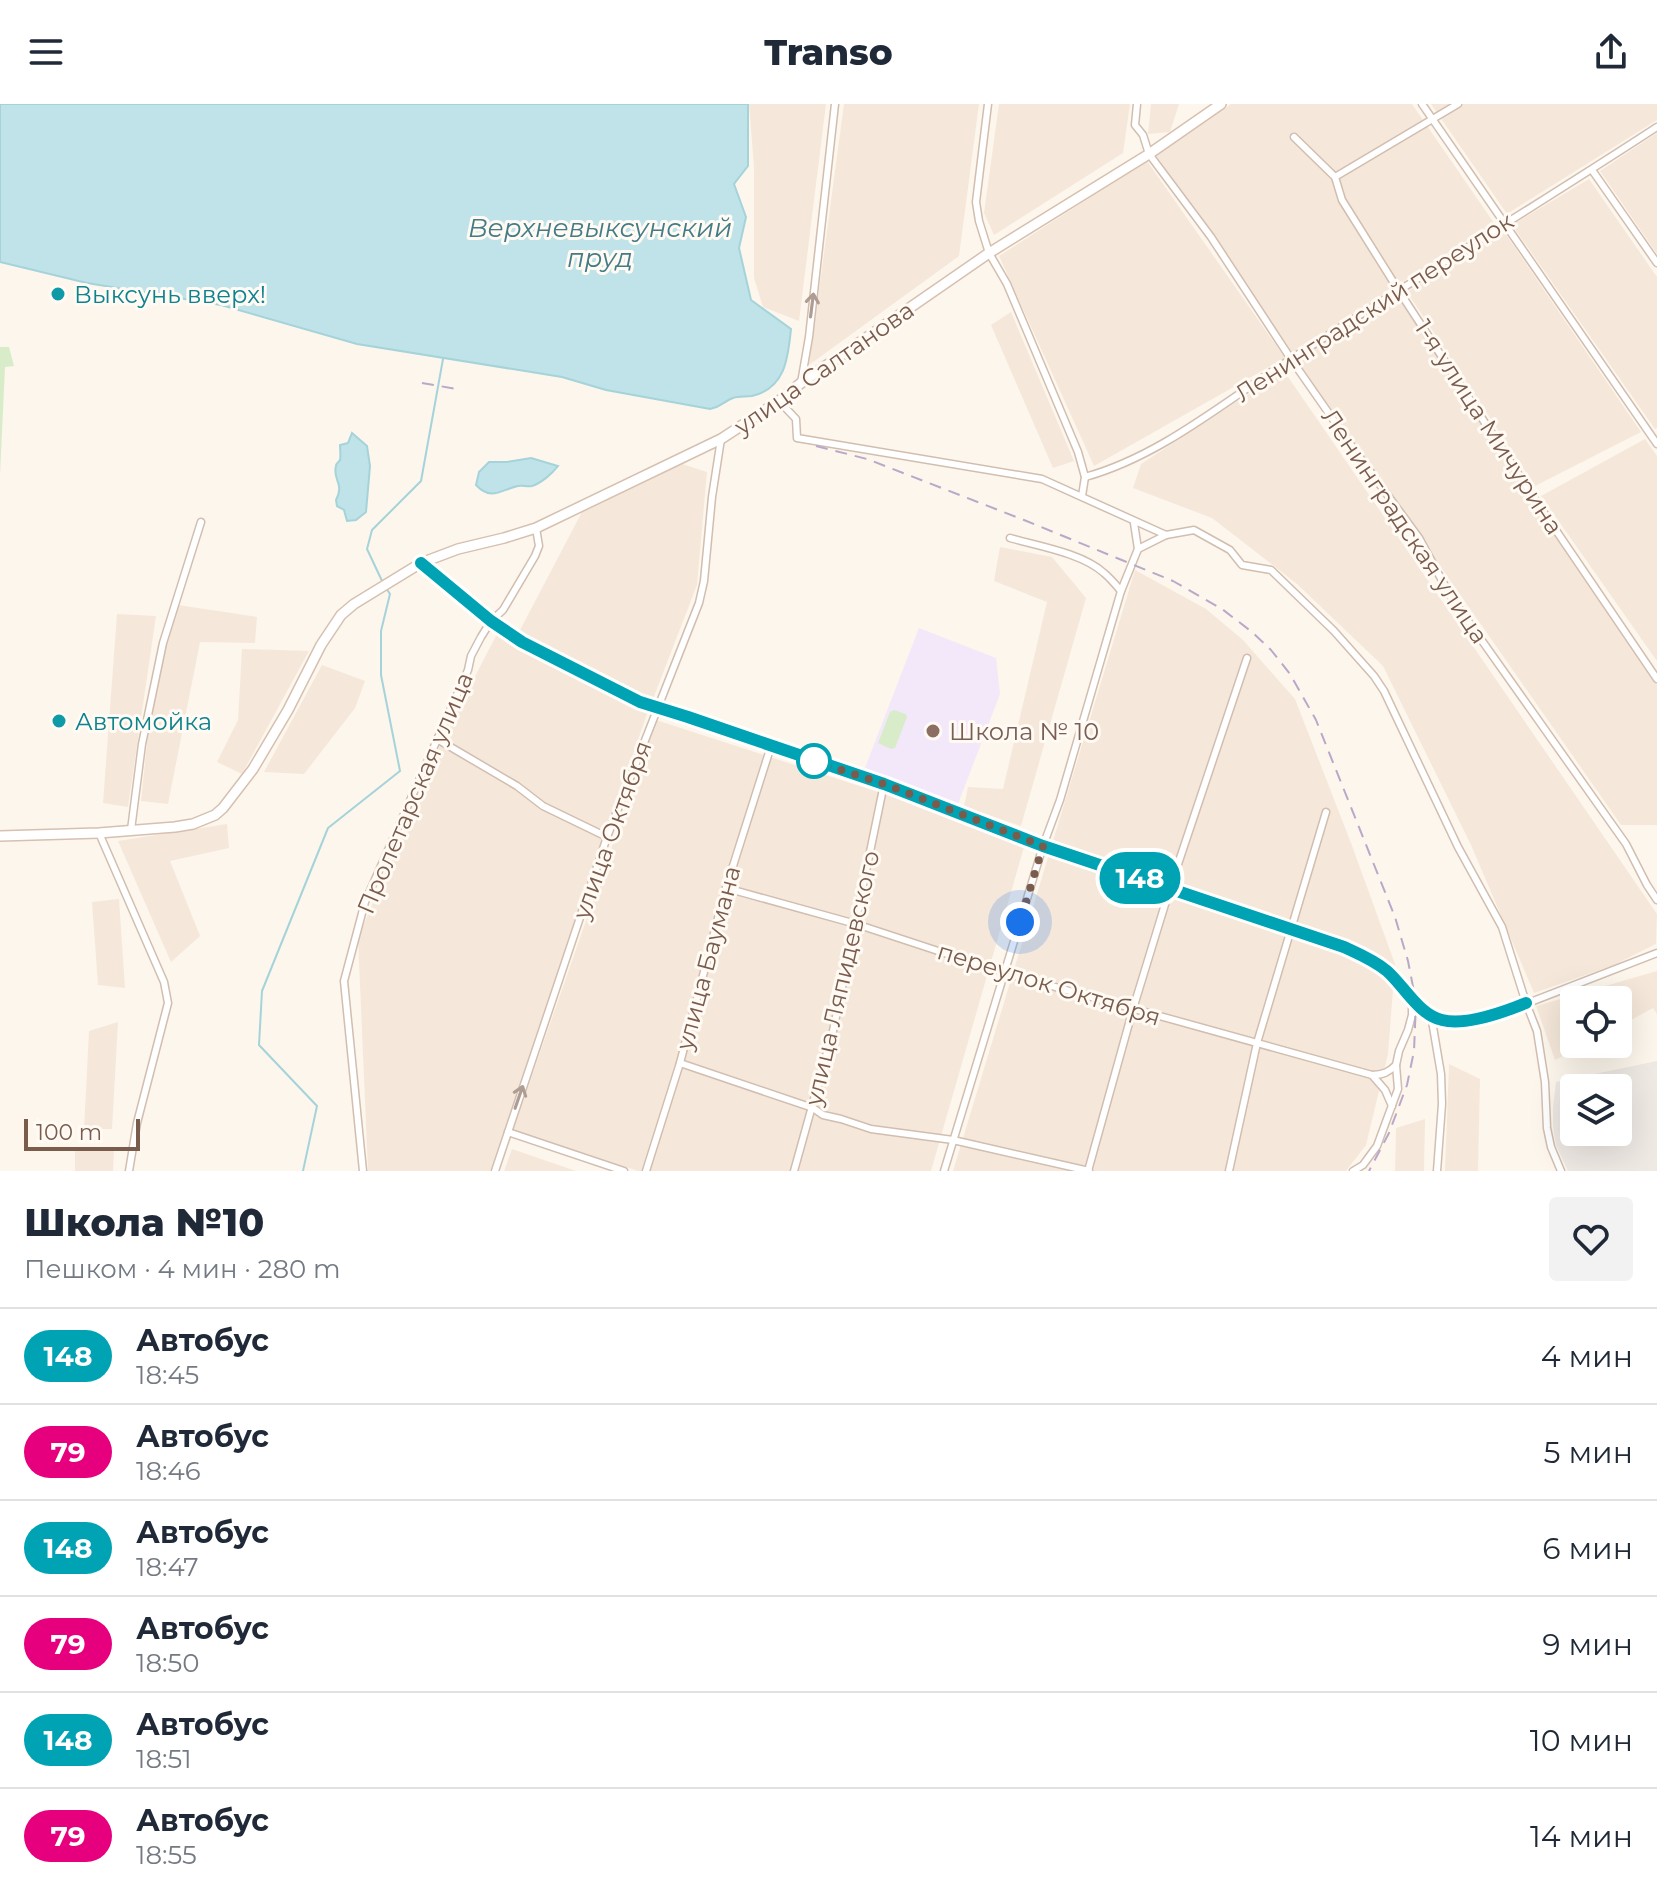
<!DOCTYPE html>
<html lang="ru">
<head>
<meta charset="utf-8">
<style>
	:root { --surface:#fff; --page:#f2f2f3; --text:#1f2937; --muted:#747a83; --line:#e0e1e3 }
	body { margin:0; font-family:Montserrat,sans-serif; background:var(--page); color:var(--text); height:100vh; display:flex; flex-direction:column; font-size:30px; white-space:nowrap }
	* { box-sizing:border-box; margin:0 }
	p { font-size:26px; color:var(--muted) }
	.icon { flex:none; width:44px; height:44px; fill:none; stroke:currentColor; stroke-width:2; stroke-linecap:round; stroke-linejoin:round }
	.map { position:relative; height:1067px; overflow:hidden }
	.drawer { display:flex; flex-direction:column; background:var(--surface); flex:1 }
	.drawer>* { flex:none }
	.badge { padding:0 16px; border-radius:26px; font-size:28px; line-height:52px }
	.tools { position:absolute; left:1560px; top:882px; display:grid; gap:16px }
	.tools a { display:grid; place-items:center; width:72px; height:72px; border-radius:8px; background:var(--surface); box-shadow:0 8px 32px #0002; font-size:40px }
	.scale { position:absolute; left:24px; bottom:20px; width:116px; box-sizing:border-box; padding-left:8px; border:4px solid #7a5c4d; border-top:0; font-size:22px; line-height:28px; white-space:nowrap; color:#7a5c4d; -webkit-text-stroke:6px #fffaf3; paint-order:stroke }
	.you { position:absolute; width:40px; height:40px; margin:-20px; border:6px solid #fff; border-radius:50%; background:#1a73e8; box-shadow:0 0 0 12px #1a73e833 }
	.map>.badge { position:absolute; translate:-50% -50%; box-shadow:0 0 0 4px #fff }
	.round { display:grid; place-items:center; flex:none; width:84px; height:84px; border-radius:8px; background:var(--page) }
	.headline { display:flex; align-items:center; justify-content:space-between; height:136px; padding:0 24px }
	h1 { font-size:38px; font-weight:800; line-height:60px }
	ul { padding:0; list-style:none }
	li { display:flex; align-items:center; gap:24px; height:96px; padding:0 24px; border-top:2px solid var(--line) }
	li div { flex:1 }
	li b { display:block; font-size:30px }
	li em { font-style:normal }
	li .badge { min-width:88px; font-weight:700; text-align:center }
	header { display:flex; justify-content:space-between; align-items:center; height:104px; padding:0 24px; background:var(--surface); font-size:36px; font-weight:800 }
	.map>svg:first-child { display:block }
	.residential { fill:#f5e8da }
	.industrial { fill:#efe9e4; fill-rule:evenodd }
	.education { fill:#f3e8fa }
	.green { fill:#d8ecc9 }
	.water { fill:#bfe3e8; stroke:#a5d3da; stroke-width:2 }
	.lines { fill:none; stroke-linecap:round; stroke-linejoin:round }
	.stream { stroke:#a5d3da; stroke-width:2 }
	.street-casing { stroke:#d1beb0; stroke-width:9 }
	.secondary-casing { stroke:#d6c0b0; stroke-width:12 }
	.street { stroke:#fff; stroke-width:6 }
	.secondary { stroke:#fff; stroke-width:9 }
	.rail { stroke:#b9a8c9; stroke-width:2; stroke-dasharray:12 8; stroke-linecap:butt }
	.oneway { stroke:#af9d94 }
	.line-casing { stroke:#fff; stroke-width:18 }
	.line { stroke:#00a3b4; stroke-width:12 }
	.walk { stroke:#7a5c4d; stroke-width:8; stroke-dasharray:0 14.4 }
	.culture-dot { fill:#0f9aa8; stroke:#fffaf3; stroke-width:3 }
	.education-dot { fill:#8d6e63; stroke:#fffaf3; stroke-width:3 }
	.stop-dot { fill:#fff; stroke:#00a3b4; stroke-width:4 }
	.labels { text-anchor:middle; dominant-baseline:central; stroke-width:6; stroke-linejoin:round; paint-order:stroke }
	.culture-label { font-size:24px; fill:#0d838f; stroke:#fffaf3; text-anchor:start }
	.street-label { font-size:24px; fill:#7a5c4d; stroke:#fffaf3 }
	.education-label { font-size:24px; fill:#785e54; stroke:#fffaf3; text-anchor:start }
	.water-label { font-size:26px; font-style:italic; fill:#437c86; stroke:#fffaf3 }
</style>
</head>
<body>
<header><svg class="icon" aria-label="menu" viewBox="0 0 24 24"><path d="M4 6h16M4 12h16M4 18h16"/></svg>Transo<svg class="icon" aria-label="share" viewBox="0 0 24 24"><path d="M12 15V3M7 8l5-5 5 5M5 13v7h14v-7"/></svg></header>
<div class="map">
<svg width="1657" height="1067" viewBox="0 0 1657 1067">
	<rect width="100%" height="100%" fill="#fdf6ec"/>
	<g class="residential">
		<path d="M749 0H826L799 217 763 203 754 174V63Z"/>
		<path d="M844 0H979L959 152 809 261Z"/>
		<path d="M999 0H1130L1123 49 994 131 984 109Z"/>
		<path d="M1151 0H1179L1170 28 1148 30Z"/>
		<path d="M1231 0H1412L1494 119 1292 249 1156 51Z"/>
		<path d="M1431 0H1657V16L1507 110Z"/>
		<path d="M1657 29V150L1600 67Z"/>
		<path d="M1147 57 1285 254 1094 362 999 152Z"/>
		<path d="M1589 75 1657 173V324L1655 325 1512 121Z"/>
		<path d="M1503 126 1641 328 1535 382 1407 188Z"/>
		<path d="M1397 192 1657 581V721H1621L1297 257Z"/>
		<path d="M1011 208 1074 357 1053 364 991 221Z"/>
		<path d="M1284 267 1657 810 1656 840 1614 861 1534 889 1471 741 1383 562 1297 480 1212 414 1133 384 1141 360Z"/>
		<path d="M1645 335 1657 352V557L1541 392Z"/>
		<path d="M682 360 707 368 697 481 653 595 568 558 519 528 582 408Z"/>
		<path d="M1000 443 1052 453 1086 494 1021 722 964 703 968 683 1003 685 1047 498 994 477Z"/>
		<path d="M1135 466 1206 505 1243 536 1295 595 1351 739 1395 860 1388 950 1366 1041 1346 1067H953Z"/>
		<path d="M178 501 257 513 255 539 200 538 168 700 141 697 150 610 165 541Z"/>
		<path d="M117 510 156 512 128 703 103 699Z"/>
		<path d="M497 530 648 607 490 1067H368L358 834 443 634Z"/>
		<path d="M242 545 309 547 242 670 217 658 238 616Z"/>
		<path d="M322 561 365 577 355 604 304 670 264 668Z"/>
		<path d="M656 616 1026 736 931 1067H638L513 1026Z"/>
		<path d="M227 720 229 744 170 757 200 832 171 858 118 737Z"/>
		<path d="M119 795 125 884 98 881 92 798Z"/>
		<path d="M1657 867V910L1653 904 1618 923V896H1574V940H1586L1555 956 1536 902Z"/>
		<path d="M118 918 112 1025H84L89 927Z"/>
		<path d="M1449 960 1480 975 1478 1067H1445Z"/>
		<path d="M1425 1015 1424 1067H1395L1396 1024Z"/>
		<path d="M75 1043 114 1047 113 1067H75Z"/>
		<path d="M512 1045 576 1067H504Z"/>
	</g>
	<path class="industrial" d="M1657 957V1067H1568L1556 1041 1553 1023V1003L1556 978ZM1574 984H1618V1028H1574Z"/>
	<path class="education" d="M919 524 996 554 1000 590 958 700 865 664Z"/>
	<g class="green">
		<path d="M0 243H9L14 262 5 263 0 371Z"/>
		<path d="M894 606 906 610 907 613 895 644 891 645 878 639 890 608Z"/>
	</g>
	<g class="water">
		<path d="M0 0H748V62L734 80 746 113 739 144 751 196 791 225C788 253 786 284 752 292 746 293 739 292 733 294 724 297 723 302 710 305L606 286 562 273 357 240 221 201 87 179 0 158Z"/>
		<path d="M352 329 367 342 370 362 366 408 356 416 347 417 344 406 337 402 336 396C345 379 332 376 336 362 336 359 339 358 340 356 341 351 340 346 340 341L348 339Z"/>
		<path d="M531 354 558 362C552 370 541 379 532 382 527 383 523 381 518 382 502 385 492 398 476 381L479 368 489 358H507Z"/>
	</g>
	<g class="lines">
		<g class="stream">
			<path d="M383 479 367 445 372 426 421 377 443 255"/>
			<path d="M303 1067 317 1002 259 941 262 887 328 724 400 667 381 571V527L390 490 386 484"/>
		</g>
		<g class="street-casing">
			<g id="street">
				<path d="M988 0 976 98 979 117 989 149 1007 180 1078 348 1085 373 1082 392"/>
				<path d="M1137 0 1135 21 1143 31 1149 50 1211 133 1291 255 1353 344 1419 434 1451 493 1626 740 1647 781 1657 796"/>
				<path d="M1422 0 1657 340"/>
				<path d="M1294 33 1335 73 1342 96 1399 187 1532 391 1657 575"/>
				<path d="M1592 66 1657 159"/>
				<path d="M1335 73 1458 0"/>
				<path d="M801 279 809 233 835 0"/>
				<path d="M779 297 796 315 797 334 1042 375 1166 431 1194 426 1230 446 1242 461 1271 466 1334 527 1374 572 1384 587 1458 743 1502 823 1526 899 1537 927 1545 978 1547 1024 1551 1043 1561 1067"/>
				<path d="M1085 373C1161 352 1225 297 1291 255 1412 177 1536 102 1657 23"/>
				<path d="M1010 434C1038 442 1082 449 1104 469 1110 474 1116 481 1121 487"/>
				<path d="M1138 445 1166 431"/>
				<path d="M422 459 491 517 522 538 640 598 884 680 1043 742 1344 843 1365 852 1381 862 1431 911 1441 916 1453 917 1483 913 1510 906 1657 849"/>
				<path d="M437 635 517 682 543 702 607 733"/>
				<path d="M131 726 142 640 163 539 201 418"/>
				<path d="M99 729 164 878 168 899 137 1019 129 1067"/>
				<path d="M726 784 856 820 1005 869 1372 971 1385 986 1392 1002"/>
				<path d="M1431 911 1441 970 1442 1000 1437 1067"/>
				<path d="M680 959 813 1004 823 1011 841 1015 871 1025 953 1036 1089 1067"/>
				<path d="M1372 971C1383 971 1389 968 1396 961"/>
				<path d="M508 1028 624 1067"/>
				<path d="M363 1067 344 877 365 798 468 566 471 552 481 533 491 517 503 506 535 452 539 442 536 424"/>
				<path d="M495 1067 607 733 699 499 704 477 712 393 721 335"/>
				<path d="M646 1067 680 959 726 784 771 642"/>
				<path d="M794 1067 833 927 884 680"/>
				<path d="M944 1067 1043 742 1060 696 1121 487 1138 445 1134 419"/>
				<path d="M1088 1067 1133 905 1170 784 1247 554"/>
				<path d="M1229 1067 1257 939 1326 708"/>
				<path d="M1353 1067 1363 1061 1377 1042 1398 985 1396 961 1399 947 1408 926 1412 911V896"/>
			</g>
		</g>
		<g class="secondary-casing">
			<path id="secondary" d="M0 732 99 729 175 723 193 720 215 711 223 704 253 665 288 606 321 541 341 511 354 500 421 459 458 445 504 434 536 424 721 335 779 297 801 279 989 149 1149 50 1221 0"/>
		</g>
		<use href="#street" class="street"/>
		<use href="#secondary" class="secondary"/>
		<g class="rail">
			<path d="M422 279 457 285"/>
			<path d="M816 342 867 355 1024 416 1173 477 1222 505 1252 528 1271 546 1290 570 1316 616 1395 813 1408 857 1416 898 1414 947 1407 981 1389 1029 1369 1067"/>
		</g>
	</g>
	<defs><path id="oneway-shaft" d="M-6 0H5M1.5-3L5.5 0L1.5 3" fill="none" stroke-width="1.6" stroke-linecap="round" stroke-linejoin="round" transform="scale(2)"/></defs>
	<g class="oneway">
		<use href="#oneway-shaft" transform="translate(812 201) rotate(-83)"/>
		<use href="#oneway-shaft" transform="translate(519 993) rotate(-71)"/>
	</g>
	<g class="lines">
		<g class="line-casing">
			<path id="line" d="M421 459 491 517 522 538 640 598 688 613 884 680 1043 742 1344 843C1359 850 1374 856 1387 867 1404 882 1419 911 1442 916 1466 922 1504 908 1526 899"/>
		</g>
		<use href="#line" class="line"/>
		<path class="walk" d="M814 657 884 680 1043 742 1020 818"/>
	</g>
	<g class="culture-dot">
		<circle cx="58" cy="190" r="8"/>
		<circle cx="59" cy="617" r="8"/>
	</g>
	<circle class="education-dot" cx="933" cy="627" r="8"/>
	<circle class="stop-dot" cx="814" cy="657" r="16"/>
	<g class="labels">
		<g class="culture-label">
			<text x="74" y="190">Выксунь вверх!</text>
			<text x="75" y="617">Автомойка</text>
		</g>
		<g class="street-label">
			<text transform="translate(1374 203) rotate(-33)">Ленинградский переулок</text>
			<text transform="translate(824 264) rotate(-35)">улица Салтанова</text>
			<text transform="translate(1489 323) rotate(57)">1-я улица Мичурина</text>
			<text transform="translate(1405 422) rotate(56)">Ленинградская улица</text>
			<text transform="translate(415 689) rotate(-67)">Пролетарская улица</text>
			<text transform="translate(612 726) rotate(-70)">улица Октября</text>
			<text transform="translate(708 854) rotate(-75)">улица Баумана</text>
			<text transform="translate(842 874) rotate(-77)">улица Ляпидевского</text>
			<text transform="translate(1049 880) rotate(17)">переулок Октября</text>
		</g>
		<g class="education-label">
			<text x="949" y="627">Школа № 10</text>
		</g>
		<g class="water-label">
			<text x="600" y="124">Верхневыксунский<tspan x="600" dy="30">пруд</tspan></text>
		</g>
	</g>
</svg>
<div class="tools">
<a><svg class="icon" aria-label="locate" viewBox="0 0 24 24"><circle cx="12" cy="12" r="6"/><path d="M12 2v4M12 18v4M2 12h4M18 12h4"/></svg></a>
<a><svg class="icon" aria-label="layers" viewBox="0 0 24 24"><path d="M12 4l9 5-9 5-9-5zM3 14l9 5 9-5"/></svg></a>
</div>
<div class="scale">100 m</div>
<div class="you" style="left:1020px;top:818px"></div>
<b class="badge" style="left:1140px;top:774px;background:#00a3b4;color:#fff">148</b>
</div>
<section class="drawer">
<div class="headline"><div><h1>Школа №10</h1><p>Пешком · 4 мин · 280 m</p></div><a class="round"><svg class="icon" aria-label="heart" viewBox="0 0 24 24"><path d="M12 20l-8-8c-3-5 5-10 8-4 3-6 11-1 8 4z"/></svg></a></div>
<ul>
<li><span class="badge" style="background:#00a3b4;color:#fff">148</span><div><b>Автобус</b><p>18:45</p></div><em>4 мин</em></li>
<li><span class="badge" style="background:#e6007e;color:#fff">79</span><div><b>Автобус</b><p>18:46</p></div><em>5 мин</em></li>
<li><span class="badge" style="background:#00a3b4;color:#fff">148</span><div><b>Автобус</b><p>18:47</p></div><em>6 мин</em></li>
<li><span class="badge" style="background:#e6007e;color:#fff">79</span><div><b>Автобус</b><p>18:50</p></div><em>9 мин</em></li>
<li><span class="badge" style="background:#00a3b4;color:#fff">148</span><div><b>Автобус</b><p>18:51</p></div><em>10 мин</em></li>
<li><span class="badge" style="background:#e6007e;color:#fff">79</span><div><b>Автобус</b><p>18:55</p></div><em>14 мин</em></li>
</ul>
</section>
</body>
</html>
